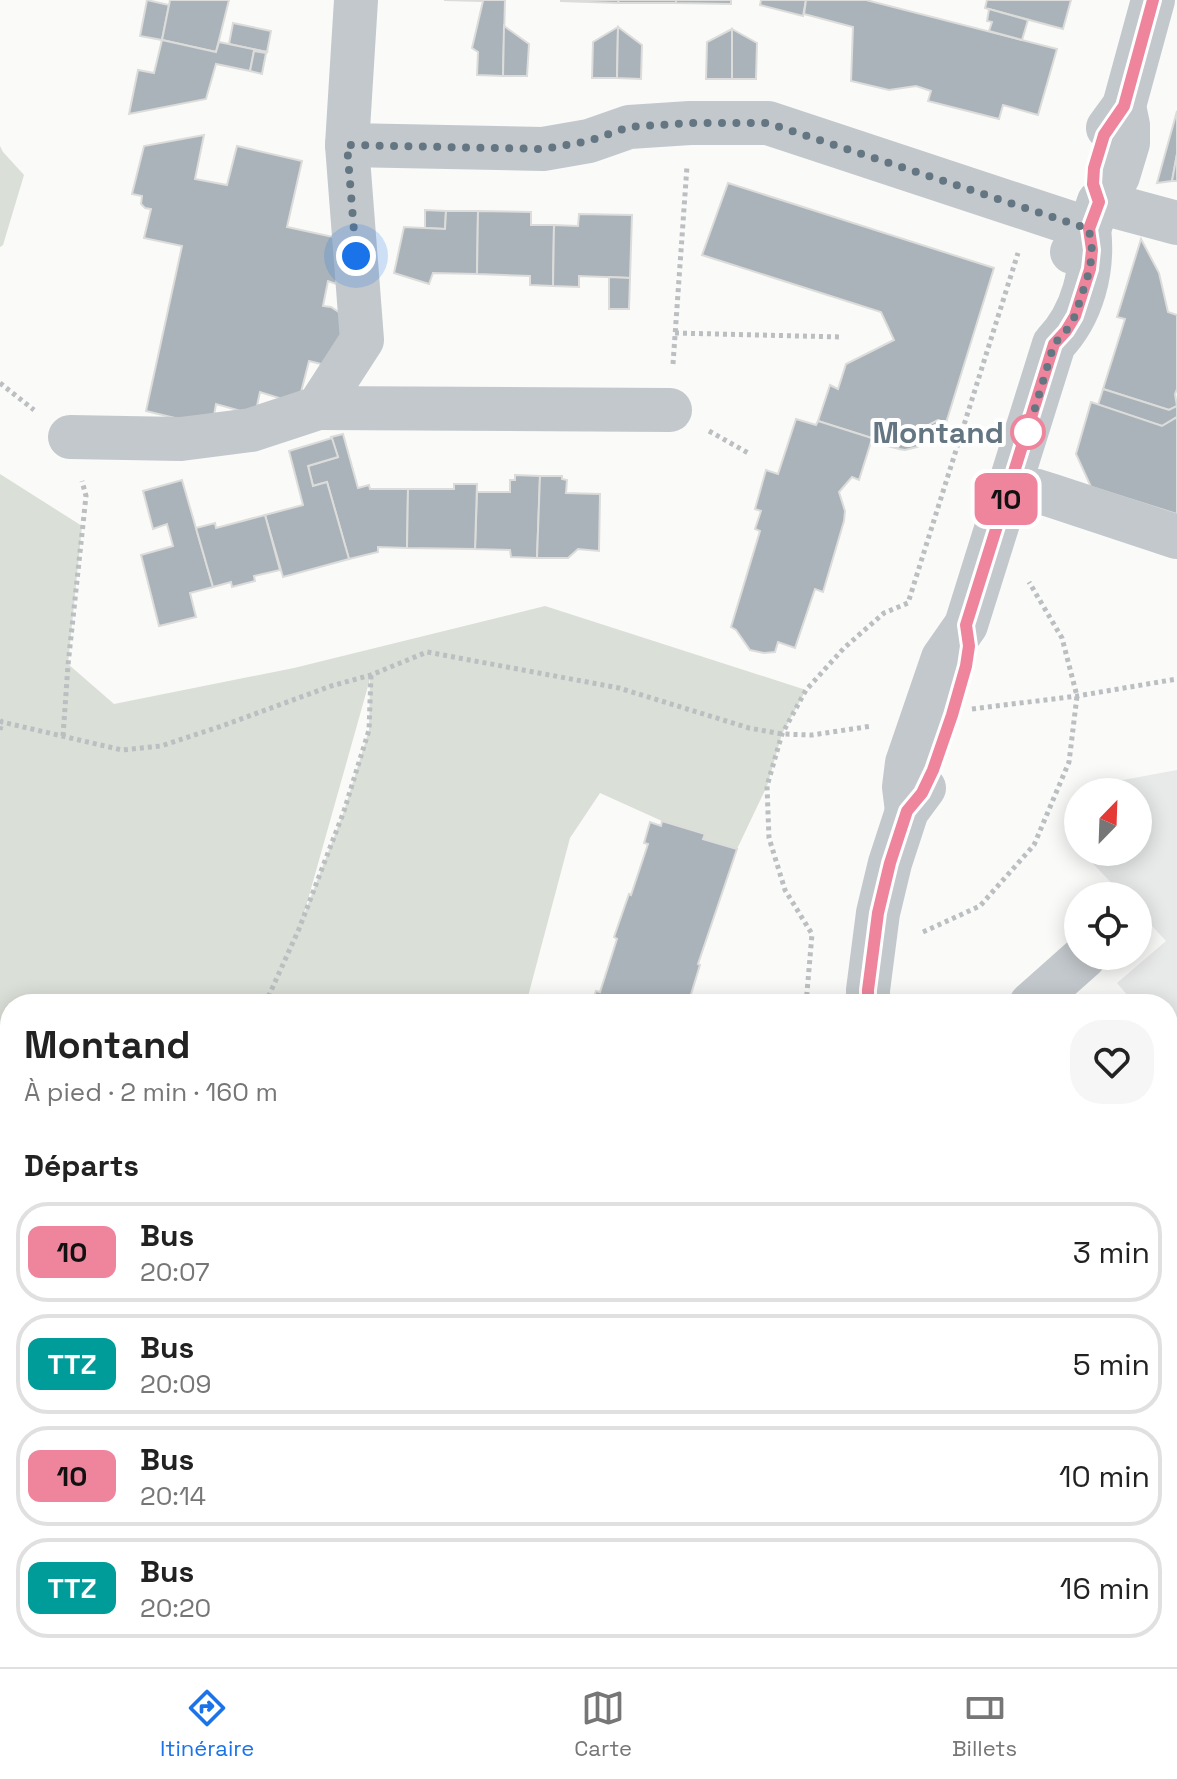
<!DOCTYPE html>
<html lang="fr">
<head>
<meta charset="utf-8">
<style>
	:root { --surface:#fff; --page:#f6f6f6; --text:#222; --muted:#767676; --line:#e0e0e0; --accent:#1a73e8 }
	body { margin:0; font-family:"Space Grotesk",sans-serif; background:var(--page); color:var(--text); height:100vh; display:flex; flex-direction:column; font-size:30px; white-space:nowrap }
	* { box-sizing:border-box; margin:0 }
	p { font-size:26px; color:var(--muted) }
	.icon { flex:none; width:44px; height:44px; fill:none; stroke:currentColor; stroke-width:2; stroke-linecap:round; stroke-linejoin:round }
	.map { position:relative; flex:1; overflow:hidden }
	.drawer { position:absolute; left:0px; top:994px; width:1178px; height:674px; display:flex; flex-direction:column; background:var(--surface); border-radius:32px 32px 0 0; box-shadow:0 4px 20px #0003 }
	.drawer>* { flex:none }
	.badge { padding:0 16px; border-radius:12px; font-size:28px; line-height:52px }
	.needle { width:52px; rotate:23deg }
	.tools { position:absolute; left:1064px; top:778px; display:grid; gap:16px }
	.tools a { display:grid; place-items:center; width:88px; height:88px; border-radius:50%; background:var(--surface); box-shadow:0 4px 20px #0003; font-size:40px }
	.you { position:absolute; width:40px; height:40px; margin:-20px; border:6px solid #fff; border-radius:50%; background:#1a73e8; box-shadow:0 0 0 12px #1a73e833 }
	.map>.badge { position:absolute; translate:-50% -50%; box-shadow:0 0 0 4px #fff }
	h2 { padding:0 24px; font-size:30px; line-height:72px }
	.round { display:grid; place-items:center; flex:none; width:84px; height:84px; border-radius:32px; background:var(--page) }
	.headline { display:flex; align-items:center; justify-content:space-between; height:136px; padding:0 24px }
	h1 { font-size:38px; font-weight:800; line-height:60px }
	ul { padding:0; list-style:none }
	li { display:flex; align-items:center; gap:24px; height:100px; margin:0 16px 12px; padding:0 8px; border:4px solid var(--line); border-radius:32px }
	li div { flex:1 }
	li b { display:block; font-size:30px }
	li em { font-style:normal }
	li .badge { min-width:88px; font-weight:700; text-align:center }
	.dock { display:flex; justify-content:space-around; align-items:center; height:112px; border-top:2px solid var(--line); background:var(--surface); font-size:22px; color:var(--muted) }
	.dock a { display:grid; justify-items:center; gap:4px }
	.dock .active { color:var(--accent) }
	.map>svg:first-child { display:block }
	.built { fill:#e8e9e9 }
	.green { fill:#dadfd7; fill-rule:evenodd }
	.building { fill:#aab3b9; stroke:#dcdcda; stroke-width:2 }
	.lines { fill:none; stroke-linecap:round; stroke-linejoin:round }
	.path { stroke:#bbbfc2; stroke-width:5; stroke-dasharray:4 4; stroke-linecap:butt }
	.minor { stroke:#c3c8cc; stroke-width:44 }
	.line-casing { stroke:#fff; stroke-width:18 }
	.line { stroke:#ef859d; stroke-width:12 }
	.walk { stroke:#657683; stroke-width:8; stroke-dasharray:0 14.4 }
	.stop-dot { fill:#fff; stroke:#ef859d; stroke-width:4 }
	.labels { text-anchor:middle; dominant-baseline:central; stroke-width:8; stroke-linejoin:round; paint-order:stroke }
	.stop-label { font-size:30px; font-weight:bold; fill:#657683; stroke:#fff; text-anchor:end }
</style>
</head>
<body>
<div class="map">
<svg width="1177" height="1667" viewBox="0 0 1177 1667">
	<rect width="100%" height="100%" fill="#fafaf8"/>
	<path class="built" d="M1177 770V1055L1168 1044V1004H1135L1117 983 1166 941 1138 911V896H1124L1082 852H1138V792H1097L1101 784Z"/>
	<g class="green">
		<path d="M0 146 3 152 24 175 3 245 0 247Z"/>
		<path d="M0 474 82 526 68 664 114 704 294 668 545 606 806 690 782 734 767 786 737 849 703 839 705 834 662 821 600 793 570 838 526 1004H10V1658H232L244 1667H0ZM370 679 369 730 344 811 303 917Z"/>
	</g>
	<g class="building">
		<path d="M147 0 169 5 162 40 140 36Z"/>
		<path d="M170 0H229L216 52 162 40Z"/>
		<path d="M444 0H505L503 76 477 75 478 52 472 48 483 1Z"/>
		<path d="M561 0H619L618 3 561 1Z"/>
		<path d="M619 0H676V3H618Z"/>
		<path d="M676 0H731V4L676 3Z"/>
		<path d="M761 0H806L803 16 760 5Z"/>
		<path d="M806 0H866L1057 49 1038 115 1003 105 999 119 928 101 931 91 916 86 889 90 851 81 853 27 804 14Z"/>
		<path d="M987 0H1071L1063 29 985 8Z"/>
		<path d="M989 9 1028 20 1022 40 989 31 992 22 987 21Z"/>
		<path d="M233 23 271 31 267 52 229 44Z"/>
		<path d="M504 26 529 44 527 76H503Z"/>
		<path d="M618 27 617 78H592L593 42Z"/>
		<path d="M618 27 642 45 641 79 617 78Z"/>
		<path d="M732 29 757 43 756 79H732Z"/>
		<path d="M732 29V79H706L707 42Z"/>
		<path d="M162 40 216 52 219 42 267 52 266 53 254 51 250 71 216 64 206 99 129 114 138 70 154 73Z"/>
		<path d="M254 51 266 53 262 74 250 71Z"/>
		<path d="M1177 111V154L1172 181 1157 183Z"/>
		<path d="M204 135 195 179 227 185 237 146 302 161 287 227 347 240 336 284 328 281 323 306 331 307 340 313 345 328 337 368 309 361 298 404 260 392 255 415 216 404 212 427 146 411 182 246 144 238 151 209 145 208 141 204 142 196 132 194 144 146Z"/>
		<path d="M1177 154V181H1172Z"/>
		<path d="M728 183 994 268 946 423 938 420 900 440 897 446 818 421 830 385 838 389 846 364 894 340 881 312 702 255Z"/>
		<path d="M425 210 446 211 445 229 425 228Z"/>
		<path d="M446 211H478L477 274 433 273 429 284 394 273 404 227 445 229Z"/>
		<path d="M478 211 531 212V225H554L553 286 530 285V276L477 274Z"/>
		<path d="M579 214 632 215 630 278 579 276V287L553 286 554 225 578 226Z"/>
		<path d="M1141 239 1159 273 1168 312 1177 315V389L1175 394 1177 406 1169 410 1103 389 1125 319 1117 317Z"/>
		<path d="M609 277 630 278 629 309H609Z"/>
		<path d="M1103 389 1169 410 1177 406V417L1162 426 1098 405Z"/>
		<path d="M1091 402 1162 426 1177 417V514L1091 487 1076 454Z"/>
		<path d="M796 419 816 425 818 421 897 446 899 449 871 442 859 480 852 477 839 492 845 511 844 521 823 592 815 589 795 648 778 642 775 652 764 653 750 650 736 630 731 627 760 531 755 529 761 511 755 509 766 470 778 474Z"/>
		<path d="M938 420 946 423 943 432 938 438 917 447 905 450 899 449 897 446 900 440Z"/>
		<path d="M343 434 358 488 369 485 370 489H408L407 548 378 547V552L349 559 327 482 313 486 308 466 338 457 331 437Z"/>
		<path d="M332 438 338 457 308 466 313 486 327 482 349 559 283 577 265 515 303 505 289 451Z"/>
		<path d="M515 475 540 476 537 558 511 557 510 550 475 549 477 492H510V480H515Z"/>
		<path d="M540 476H562V479L567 480 566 493 600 494 599 551 578 549 568 558H537Z"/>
		<path d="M182 480 213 587 190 593 196 617 159 626 141 555 173 546 167 524 153 529 143 491Z"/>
		<path d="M454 484H477L475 549 407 548 408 489H454Z"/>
		<path d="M265 515 280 570 254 576 255 581 232 587 231 582 213 587 196 528 215 523 216 528Z"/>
		<path d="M662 821 705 834 703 839 737 849 698 964 700 965 688 1004H591L596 991 600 992 617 939 614 937 629 894 631 895 648 844 644 843 650 822 661 826Z"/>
		<path d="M1168 1170 1177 1185V1268L1168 1277Z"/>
		<path d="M1168 1642 1177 1645V1667H1145L1149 1658H1168Z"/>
		<path d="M299 1658H318V1659L312 1667H308L300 1661Z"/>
		<path d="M441 1658H536L541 1667H446Z"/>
		<path d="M699 1658H715L724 1667H697L694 1664Z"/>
		<path d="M1062 1658H1064L1073 1667H1052Z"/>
		<path d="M1064 1658H1112V1659L1104 1667H1073Z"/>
		<path d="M1119 1658 1143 1667H1104L1113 1658Z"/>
	</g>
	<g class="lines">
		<g class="path">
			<path d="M675 333 841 337"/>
			<path d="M673 364 687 166"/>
			<path d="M0 383 34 410"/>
			<path d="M709 431 750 454"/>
			<path d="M972 709 1077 696 1177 679"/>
			<path d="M0 720 2 722 122 750 161 746 219 727 331 686 371 675 427 652 619 688 749 728 782 734 812 735 872 726"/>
			<path d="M0 730 2 722"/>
			<path d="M63 736 68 665 86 496 82 481"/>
			<path d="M923 932 980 906 1034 845 1069 762 1077 696 1062 638 1029 582"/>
			<path d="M265 1004 299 929 344 811 369 730 371 675"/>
			<path d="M806 1004 812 934 785 890 769 838 767 786 782 734 806 690 844 648 884 613 908 603 1018 253"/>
			<path d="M1168 1140 1177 1155"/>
			<path d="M0 1257 10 1263"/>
			<path d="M1168 1299 1177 1290"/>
			<path d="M0 1322 10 1331"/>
			<path d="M232 1658 244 1667"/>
			<path d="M120 1667 121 1658"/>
			<path d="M929 1667 937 1659"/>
		</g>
		<g class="minor">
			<path d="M1108 128 1124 106 1153 0"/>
			<path d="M347 145 543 149 589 141 629 127 690 123H768L1089 229"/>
			<path d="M1099 202 1177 223"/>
			<path d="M1072 252 1089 229 1099 202 1110 190 1118 176 1128 143V125L1124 106"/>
			<path d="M318 408 670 410"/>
			<path d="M70 437 181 439 251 430 318 408 362 340 347 145 356 0"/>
			<path d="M1010 489 1037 491 1053 496 1177 537"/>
			<path d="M907 811 904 787 907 763 943 658 966 625 1054 344C1083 314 1094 269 1089 229"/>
			<path d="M868 1004V990L878 913 890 863 907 811 924 788"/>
			<path d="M1031 1004 1085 956"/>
			<path d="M1168 1537 1177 1545"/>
			<path d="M654 1658 663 1667"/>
			<path d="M778 1667 796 1658"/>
			<path d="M982 1667 991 1658"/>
		</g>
	</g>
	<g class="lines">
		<g class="line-casing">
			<path id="line" d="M868 1004V990L878 913 890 863 907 811 922 793 933 770 952 715 966 666 969 646 966 625 1054 344 1066 331 1075 316 1090 269 1092 250 1089 229 1099 202 1093 184 1094 168 1104 135 1124 106 1153 0"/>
		</g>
		<use href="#line" class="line"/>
		<path class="walk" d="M356 256 347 145 543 149 589 141 629 127 690 123H768L1089 229 1092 250 1090 269 1075 316 1066 331 1054 344 1028 432"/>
	</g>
	<circle class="stop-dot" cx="1028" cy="432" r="16"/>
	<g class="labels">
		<g class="stop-label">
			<text x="1004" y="432">Montand</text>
		</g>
	</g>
</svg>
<div class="tools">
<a><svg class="needle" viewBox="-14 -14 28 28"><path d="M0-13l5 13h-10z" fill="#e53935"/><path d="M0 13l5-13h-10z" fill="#767676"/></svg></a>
<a><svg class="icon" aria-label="locate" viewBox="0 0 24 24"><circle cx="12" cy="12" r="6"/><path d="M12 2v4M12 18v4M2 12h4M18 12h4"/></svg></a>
</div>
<div class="you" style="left:356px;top:256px"></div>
<b class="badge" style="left:1006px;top:499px;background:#ef859d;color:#111">10</b>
<section class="drawer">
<div class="headline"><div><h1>Montand</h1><p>À pied · 2 min · 160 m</p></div><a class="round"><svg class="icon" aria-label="heart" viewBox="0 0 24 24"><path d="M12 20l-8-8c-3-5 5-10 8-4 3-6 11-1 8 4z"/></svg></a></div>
<h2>Départs</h2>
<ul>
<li><span class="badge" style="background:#ef859d;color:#111">10</span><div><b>Bus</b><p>20:07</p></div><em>3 min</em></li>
<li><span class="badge" style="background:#009c99;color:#fff">TTZ</span><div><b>Bus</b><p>20:09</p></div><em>5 min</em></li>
<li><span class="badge" style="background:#ef859d;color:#111">10</span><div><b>Bus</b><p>20:14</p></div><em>10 min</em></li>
<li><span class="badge" style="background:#009c99;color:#fff">TTZ</span><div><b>Bus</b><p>20:20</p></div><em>16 min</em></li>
</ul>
</section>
</div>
<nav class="dock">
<a class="active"><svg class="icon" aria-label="directions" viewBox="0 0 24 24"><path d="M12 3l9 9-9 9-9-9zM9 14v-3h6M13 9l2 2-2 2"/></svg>Itinéraire</a>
<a><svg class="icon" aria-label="map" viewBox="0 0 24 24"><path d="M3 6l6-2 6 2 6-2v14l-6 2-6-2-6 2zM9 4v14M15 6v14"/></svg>Carte</a>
<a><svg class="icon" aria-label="tickets" viewBox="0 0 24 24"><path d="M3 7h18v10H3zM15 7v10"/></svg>Billets</a>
</nav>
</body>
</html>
